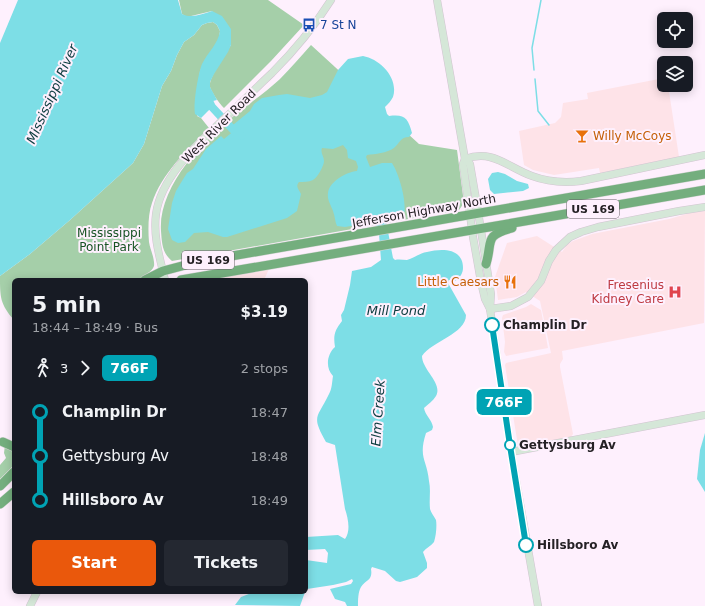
<!DOCTYPE html>
<html lang="en">
<head>
<meta charset="utf-8">
<style>
	:root { --surface:#171b24; --page:#242831; --text:#f1f3f6; --muted:#9ea1a6; --accent:#ea580c }
	body { margin:0; font-family:"DejaVu Sans",sans-serif; background:var(--page); color:var(--text); height:100vh; display:flex; flex-direction:column; font-size:15px; white-space:nowrap }
	* { box-sizing:border-box; margin:0 }
	p { font-size:13px; color:var(--muted) }
	.icon { flex:none; width:22px; height:22px; fill:none; stroke:currentColor; stroke-width:2; stroke-linecap:round; stroke-linejoin:round }
	.map { position:relative; flex:1; overflow:hidden }
	.drawer { position:absolute; left:12px; top:278px; width:296px; height:316px; display:flex; flex-direction:column; background:var(--surface); border-radius:6px; box-shadow:0 2px 10px #0003 }
	.drawer>* { flex:none }
	.badge { padding:0 8px; border-radius:6px; font-size:14px; line-height:26px }
	.fabs { position:absolute; left:657px; top:12px; display:grid; gap:8px }
	.fabs a { display:grid; place-items:center; width:36px; height:36px; border-radius:6px; background:var(--surface); box-shadow:0 2px 10px #0003; font-size:20px }
	.map>.badge { position:absolute; translate:-50% -50%; box-shadow:0 0 0 2px #fff }
	.legs { display:flex; align-items:center; gap:6px; height:44px; padding:0 20px; font-size:13px }
	.legs p { margin-inline-start:auto }
	.head { display:flex; align-items:center; justify-content:space-between; height:68px; padding:0 20px }
	h1 { font-size:22px; font-weight:700; line-height:30px }
	.primary-button { display:flex; gap:8px; margin-top:auto; padding:8px 20px }
	.primary-button a { flex:1; height:46px; border-radius:6px; background:var(--accent); color:#fff; font-size:16px; font-weight:700; line-height:46px; text-align:center }
	.primary-button a+a { background:var(--page); color:var(--text) }
	ul { padding:0 20px; list-style:none }
	li { display:flex; align-items:center; gap:14px; height:44px; font-size:15px }
	li i { display:grid; place-items:center; width:6px; height:100%; margin:0 5px; background:currentColor }
	li i::after { content:''; width:10px; height:10px; margin:-5px; border:3px solid; border-radius:50%; background:var(--surface) }
	li p { margin-inline-start:auto }
	li:first-child i { background:linear-gradient(#0000 50%,currentColor 0) }
	li:last-child i { background:linear-gradient(currentColor 50%,#0000 0) }
	.map>svg:first-child { display:block }
	.commercial { fill:#fee3e8 }
	.green { fill:#a5cfa9 }
	.water { fill:#7ddee6 }
	.lines { fill:none; stroke-linecap:round; stroke-linejoin:round }
	.stream { stroke:#7ddee6; stroke-width:1.5 }
	.river { stroke:#7ddee6; stroke-width:8 }
	.secondary-casing { stroke:#d2c5d1; stroke-width:8 }
	.highway-casing { stroke:#d8d7d8; stroke-width:10 }
	.secondary { stroke:#d5e7d8; stroke-width:7 }
	.highway { stroke:#74ae7e; stroke-width:9 }
	.line-1-casing { stroke:#fff; stroke-width:9 }
	.line-1 { stroke:#00a3b4; stroke-width:6 }
	.stop-1-dot { fill:#fff; stroke:#00a3b4; stroke-width:2 }
	.labels { text-anchor:middle; dominant-baseline:central; stroke-width:4; stroke-linejoin:round; paint-order:stroke }
	.shield { fill:#fef0fd; stroke:#665f66; stroke-width:1 }
	.shield-label { font-size:11px; font-weight:bold; fill:#252125 }
	.transit-label { font-size:12px; fill:#164399; stroke:#fef0fd; text-anchor:start }
	.street-label { font-size:12px; fill:#252125; stroke:#fef0fd }
	.food-label { font-size:12px; fill:#c56008; stroke:#fef0fd; text-anchor:start }
	.park-label { font-size:12px; fill:#175324; stroke:#fef0fd }
	.health-label { font-size:12px; fill:#be3a42; stroke:#fef0fd; text-anchor:end }
	.stop-label { font-size:12px; font-weight:bold; fill:#252125; stroke:#fef0fd; text-anchor:start }
	.water-label { font-size:13px; font-style:italic; fill:#0c3c3f; stroke:#fef0fd }
</style>
</head>
<body>
<div class="map">
<svg width="705" height="606" viewBox="0 0 705 606">
	<rect width="100%" height="100%" fill="#fef0fd"/>
	<g class="commercial">
		<path d="M664 78V85H668L679 157 600 173 599 168 554 175 533 170 524 165 519 131 555 123 561 117 563 103 588 99 587 93Z"/>
		<path d="M705 211 704 323 562 351 563 359 560 364V367L573 434 570 438 518 446 505 365 506 363 551 353 540 301 526 292 517 297 498 300 495 277 507 243 537 236 562 252 567 245 573 241 592 234 669 219 690 213Z"/>
		<path d="M269 269 264 280H204Z"/>
		<path d="M531 304 541 310 548 348 506 356 504 352 505 342 502 318 503 315 526 307Z"/>
	</g>
	<g class="green">
		<path d="M179 0H268L304 25 271 61 224 108C219 103 212 93 210 87 208 78 226 53 231 45L212 11 187 17 182 14Z"/>
		<path d="M213 22 217 25 220 31 219 39 200 71 197 116 201 118 209 128C187 150 162 173 152 203 148 214 148 230 149 242 150 249 155 259 154 266 152 272 143 276 138 280H14V320C0 304 0 297 0 276L30 254 70 220 133 163 144 144 162 86 171 71 177 55 184 42 194 35 202 25 207 23Z"/>
		<path d="M311 45 419 144 457 150 464 203 459 210 172 261C162 253 162 243 161 231 158 187 203 140 235 115 250 103 266 92 280 79 291 68 301 56 311 45Z"/>
		<path d="M5 445 14 450V465L0 479V465L6 458 4 453Z"/>
	</g>
	<g class="water">
		<path d="M18 0H178L182 14C192 19 202 14 212 11L222 16 231 29V45L228 52 214 74 210 82V87L217 100 213 101 214 105 201 118 195 114C193 104 198 74 202 64 208 52 218 44 220 31L217 25 213 22 207 23 202 25 194 35 184 42 177 55 171 71 162 86 144 144 133 163 70 220 30 254 0 276V43Z"/>
		<path d="M363 56C380 59 399 78 393 97 391 101 388 104 385 107L387 114 389 116C405 114 408 118 412 133L409 137C400 137 400 143 394 148 387 153 375 154 367 155L366 157 370 167 382 163H392C399 174 407 201 404 214 398 217 392 216 386 218V221L393 258 395 260C399 259 403 260 407 260 414 258 420 253 427 252 442 248 463 248 463 268 463 273 460 278 455 281L449 280 448 283 466 315C466 334 432 341 422 356 422 370 443 383 436 396 433 401 428 404 424 408 425 415 432 420 433 427L432 430 426 433C418 458 427 459 429 481 431 490 429 499 430 509 431 513 434 516 436 520 437 526 436 536 434 542 431 546 426 548 423 552L427 563V568L417 577 400 582 396 581 385 571 372 567 371 569C373 581 366 579 361 587 358 592 358 600 358 606H347L345 602 335 599 330 589 351 584 353 581 352 579 346 582 333 585 307 589 306 590V560L327 563 328 553 325 549 306 550V537L338 535 345 539C351 531 348 518 345 509L335 445 326 442C311 415 317 419 329 394 332 389 332 382 333 376 325 368 327 354 335 347 333 335 335 330 342 321L341 315 344 310 350 285 352 271 371 267 381 260 379 234 374 222 345 227 337 226C335 222 335 216 333 211 331 205 327 200 328 193 329 182 346 172 357 171L358 167 356 161 348 158 347 150 343 145 333 149 322 148C320 153 324 156 324 161 324 166 317 178 313 180 309 182 303 182 299 182 295 187 299 189 301 194L297 211 287 218 227 237H223L208 232 194 233 185 242 178 243 172 240 168 229 172 203 176 191 182 181 187 173 193 169 206 149 221 136 224 139 236 129 233 125 250 111 254 104 262 98 279 95 287 94 310 98 322 95 327 92 338 70 348 59Z"/>
		<path d="M498 172 505 174 517 181 528 184 529 188 523 191 494 194 490 190 488 179 492 173Z"/>
		<path d="M705 433V492L697 479 700 450Z"/>
		<path d="M254 592H305L300 606 235 605 241 597Z"/>
	</g>
	<g class="lines">
		<g class="stream">
			<path d="M534 70 532 48 541 0"/>
			<path d="M535 79 538 111 549 125"/>
		</g>
		<path class="river" d="M207 97 212 107 238 135 241 136"/>
		<g class="secondary-casing">
			<g id="secondary">
				<path d="M437 0 465 159 463 164 473 237 481 282 485 299 490 309"/>
				<path d="M465 159 470 164 477 205 491 294 490 309 511 452 538 606"/>
				<path d="M465 159C493 149 507 167 532 176 548 182 564 183 581 181L705 155"/>
				<path d="M165 280C160 258 153 237 156 214 161 176 199 143 226 117 241 103 256 88 272 73 294 51 314 27 331 0"/>
				<path d="M490 309 511 306 528 297 541 281 549 261 556 250 570 237 581 232 598 227 679 211 705 207"/>
				<path d="M511 452 705 415"/>
				<path d="M30 606 37 592"/>
			</g>
		</g>
		<g class="highway-casing">
			<g id="highway">
				<path d="M486 264C493 241 483 236 512 228"/>
				<path d="M145 280 163 271 197 262 705 174"/>
				<path d="M181 280 705 190"/>
				<path d="M3 442 14 447"/>
				<path d="M0 486 14 472"/>
				<path d="M0 504 14 492"/>
			</g>
		</g>
		<use href="#secondary" class="secondary"/>
		<use href="#highway" class="highway"/>
	</g>
	<g class="lines">
		<g class="line-1-casing">
			<path id="line-1" d="M492 325 511 452 526 545"/>
		</g>
		<use href="#line-1" class="line-1"/>
	</g>
	<defs>
		<g id="bus-bare" transform="scale(1.08)"><path d="M-5-6H5V4H4V6H2V4H-2V6H-4V4H-5ZM-3.5-4V0h7V-4ZM-3.5 1.2v1.5H-2V1.2ZM2 1.2v1.5H3.5V1.2Z" fill="#1a4fb4" stroke="#fef0fd" stroke-width="2.5" paint-order="stroke"/></g>
		<g id="bar-bare" transform="scale(1.08)"><path d="M-6-5H6L.8 .8V4.5H3.5V6h-7V4.5H-.8V.8Z" fill="#e8710a" stroke="#fef0fd" stroke-width="2.5" paint-order="stroke"/></g>
		<g id="restaurant-bare" transform="scale(1.08)"><path d="M-5-6h1v4h1v-4h1v4h1v-4h1v5L-1.5 .5V6h-2V.5L-5-1ZM5-6V6H3V1.5H1.5Q1.5-4 5-6Z" fill="#e8710a" stroke="#fef0fd" stroke-width="2.5" paint-order="stroke"/></g>
		<g id="hospital-bare" transform="scale(1.08)"><path d="M-5-5h3v3.5h4V-5h3V5h-3V1.5h-4V5h-3Z" fill="#e0444e" stroke="#fef0fd" stroke-width="2.5" paint-order="stroke"/></g>
	</defs>
	<g fill-rule="evenodd">
		<use href="#bus-bare" x="309" y="25"/>
		<use href="#bar-bare" x="582" y="136"/>
		<use href="#restaurant-bare" x="510" y="282"/>
		<use href="#hospital-bare" x="675" y="292"/>
	</g>
	<g class="stop-1-dot">
		<circle cx="492" cy="325" r="7"/>
		<circle cx="510" cy="445" r="5"/>
		<circle cx="526" cy="545" r="7"/>
	</g>
	<g class="labels">
		<g class="shield">
			<rect x="567" y="200" width="52" height="18" rx="3"/>
			<rect x="182" y="251" width="52" height="18" rx="3"/>
		</g>
		<g class="shield-label">
			<text x="593" y="209">US 169</text>
			<text x="208" y="260">US 169</text>
		</g>
		<g class="transit-label">
			<text x="320" y="25">7 St N</text>
		</g>
		<g class="street-label">
			<text transform="translate(219 126) rotate(-45)">West River Road</text>
			<text transform="translate(424 211) rotate(-10)">Jefferson Highway North</text>
		</g>
		<g class="food-label">
			<text x="593" y="136">Willy McCoys</text>
			<text x="499" y="282" text-anchor="end">Little Caesars</text>
		</g>
		<g class="park-label">
			<text x="109" y="233">Mississippi<tspan x="109" dy="14">Point Park</tspan></text>
		</g>
		<g class="health-label">
			<text x="664" y="285">Fresenius<tspan x="664" dy="14">Kidney Care</tspan></text>
		</g>
		<g class="stop-label">
			<text x="503" y="325">Champlin Dr</text>
			<text x="519" y="445">Gettysburg Av</text>
			<text x="537" y="545">Hillsboro Av</text>
		</g>
		<g class="water-label">
			<text transform="translate(52 94) rotate(-66)">Mississippi River</text>
			<text x="396" y="310">Mill Pond</text>
			<text transform="translate(378 413) rotate(-86)">Elm Creek</text>
		</g>
	</g>
</svg>
<div class="fabs">
<a><svg class="icon" aria-label="locate" viewBox="0 0 24 24"><circle cx="12" cy="12" r="6"/><path d="M12 2v4M12 18v4M2 12h4M18 12h4"/></svg></a>
<a><svg class="icon" aria-label="layers" viewBox="0 0 24 24"><path d="M12 4l9 5-9 5-9-5zM3 14l9 5 9-5"/></svg></a>
</div>
<b class="badge" style="left:504px;top:402px;background:#00a3b4;color:#fff">766F</b>
<section class="drawer">
<div class="head"><div><h1>5 min</h1><p>18:44 – 18:49 · Bus</p></div><b>$3.19</b></div>
<div class="legs"><svg class="icon" aria-label="walk" viewBox="0 0 24 24"><circle cx="13" cy="4" r="2"/><path d="M13 8l-2 6 4 7M11 14l-3 7M7 12l3-4h3l4 4"/></svg>3<svg class="icon" aria-label="forward" viewBox="0 0 24 24"><path d="M9 5l7 7-7 7"/></svg><b class="badge" style="background:#00a3b4;color:#fff">766F</b><p>2 stops</p></div>
<ul>
<li><i style="color:#00a3b4"></i><b>Champlin Dr</b><p>18:47</p></li>
<li><i style="color:#00a3b4"></i><span>Gettysburg Av</span><p>18:48</p></li>
<li><i style="color:#00a3b4"></i><b>Hillsboro Av</b><p>18:49</p></li>
</ul>
<div class="primary-button"><a>Start</a><a>Tickets</a></div>
</section>
</div>
</body>
</html>
